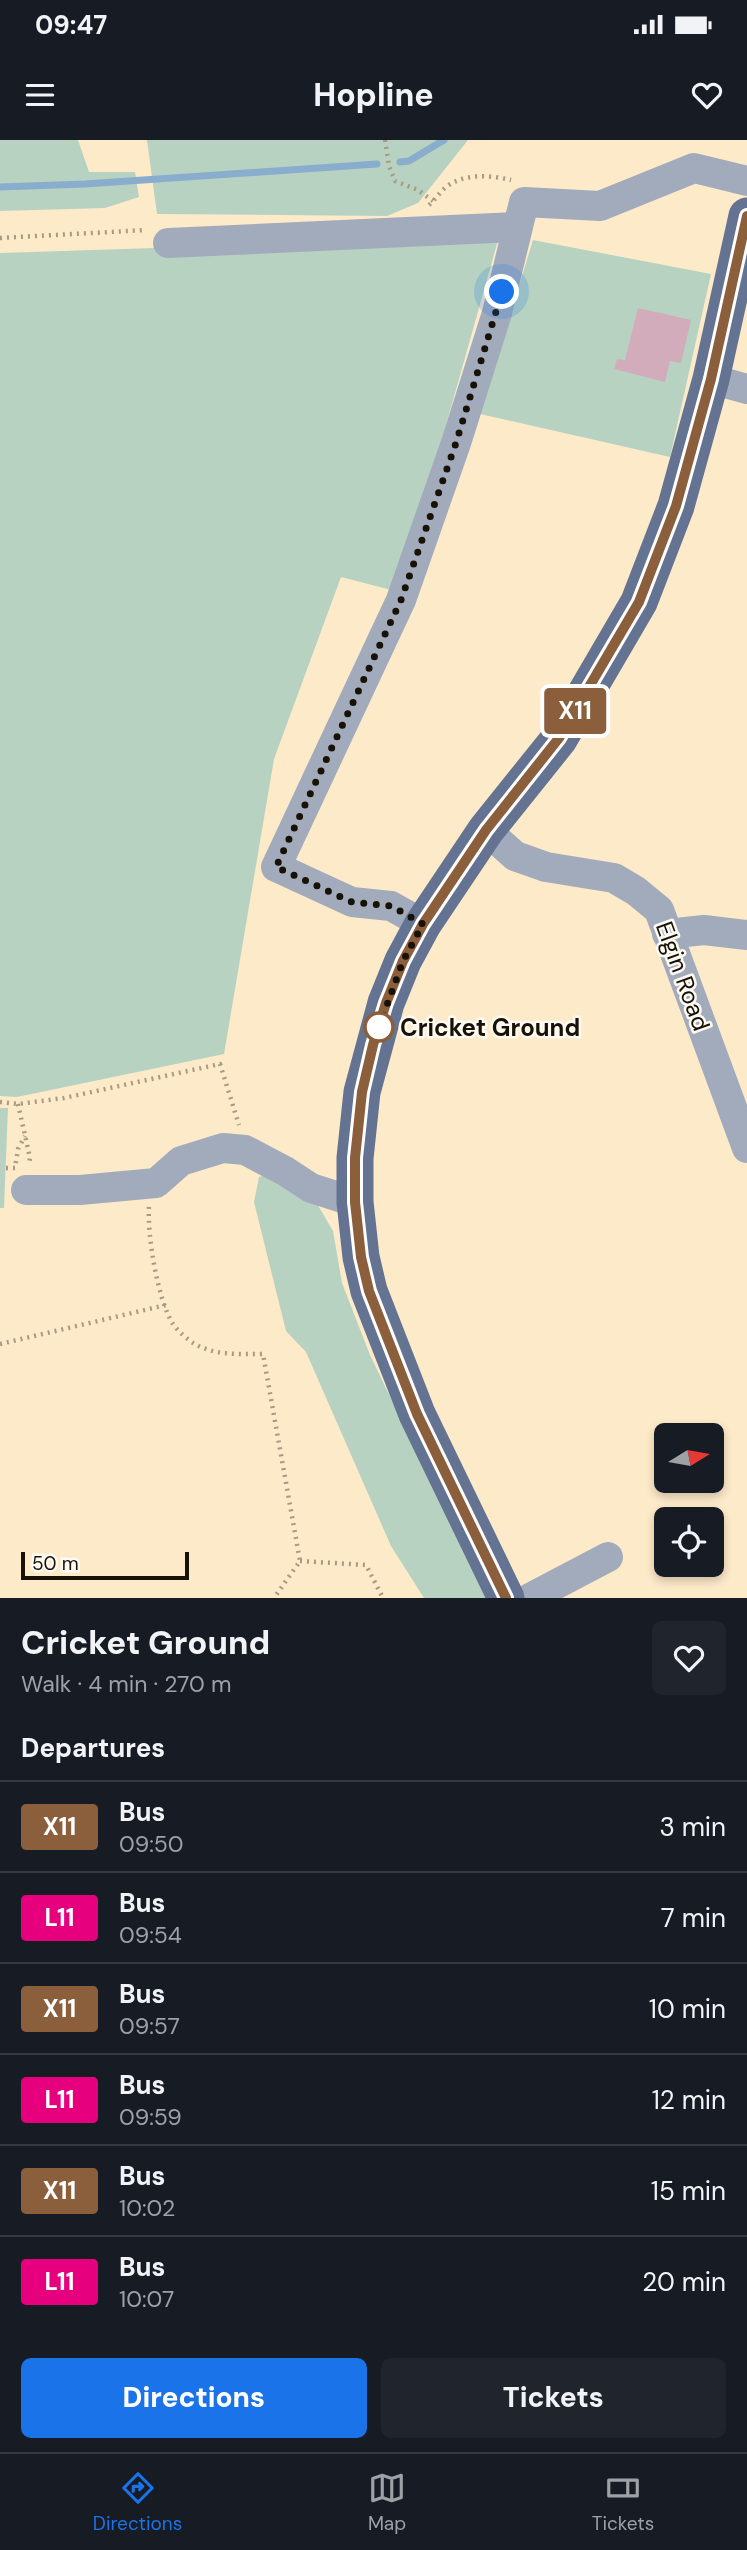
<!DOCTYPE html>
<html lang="en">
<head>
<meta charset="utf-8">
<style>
	:root { --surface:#171b24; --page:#20242c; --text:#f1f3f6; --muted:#9ea1a6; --line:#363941; --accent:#1a73e8 }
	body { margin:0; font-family:"DM Sans",sans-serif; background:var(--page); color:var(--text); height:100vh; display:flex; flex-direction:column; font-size:26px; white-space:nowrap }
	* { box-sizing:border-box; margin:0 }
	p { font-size:23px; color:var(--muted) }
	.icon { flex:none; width:38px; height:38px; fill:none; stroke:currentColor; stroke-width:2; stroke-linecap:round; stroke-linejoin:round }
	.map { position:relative; height:1458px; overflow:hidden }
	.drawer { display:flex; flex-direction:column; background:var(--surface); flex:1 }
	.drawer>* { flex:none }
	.badge { padding:0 14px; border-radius:5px; font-size:24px; line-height:46px }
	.needle { width:46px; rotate:79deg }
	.controls { position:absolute; left:654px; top:1283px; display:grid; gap:14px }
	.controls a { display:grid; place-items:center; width:70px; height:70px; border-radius:10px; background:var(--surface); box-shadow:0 4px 10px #0003; font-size:35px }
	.scale { position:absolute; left:21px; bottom:18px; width:168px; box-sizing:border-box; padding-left:7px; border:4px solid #181106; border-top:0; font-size:19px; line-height:24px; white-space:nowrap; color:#181106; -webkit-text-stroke:5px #fdf9f3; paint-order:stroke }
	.you { position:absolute; width:35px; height:35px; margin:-18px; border:5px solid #fff; border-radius:50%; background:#1a73e8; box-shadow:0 0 0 10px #1a73e833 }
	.map>.badge { position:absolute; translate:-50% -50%; box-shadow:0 0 0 4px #fff }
	h2 { padding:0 21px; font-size:26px; line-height:63px }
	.round { display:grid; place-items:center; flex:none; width:74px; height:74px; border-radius:10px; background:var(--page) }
	.overview { display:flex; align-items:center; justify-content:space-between; height:119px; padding:0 21px }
	h1 { font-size:33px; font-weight:800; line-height:52px }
	.action { display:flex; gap:14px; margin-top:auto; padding:14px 21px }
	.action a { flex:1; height:80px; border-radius:10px; background:var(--accent); color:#fff; font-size:28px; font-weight:800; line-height:80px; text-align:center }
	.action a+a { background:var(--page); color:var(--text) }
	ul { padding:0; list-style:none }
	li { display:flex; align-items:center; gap:21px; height:91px; padding:0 21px; border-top:2px solid var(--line) }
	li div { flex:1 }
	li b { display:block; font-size:26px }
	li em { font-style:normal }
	li .badge { min-width:77px; font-weight:700; text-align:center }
	.status { display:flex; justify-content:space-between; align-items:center; height:49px; padding:0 35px; background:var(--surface); direction:ltr }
	.status svg { height:19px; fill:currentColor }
	header { display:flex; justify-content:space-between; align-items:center; height:91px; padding:0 21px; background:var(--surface); font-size:32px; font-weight:800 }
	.tab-bar { display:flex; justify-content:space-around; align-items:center; height:98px; border-top:2px solid var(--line); background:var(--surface); font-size:19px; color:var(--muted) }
	.tab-bar a { display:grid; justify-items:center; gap:4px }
	.tab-bar .selected { color:var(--accent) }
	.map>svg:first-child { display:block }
	.green { fill:#b7d2c1 }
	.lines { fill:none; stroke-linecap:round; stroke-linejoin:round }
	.stream { stroke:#89aecd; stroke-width:7 }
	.building { fill:#d2acba }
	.path { stroke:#a89a81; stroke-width:4.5; stroke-dasharray:2 5; stroke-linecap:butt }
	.minor { stroke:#a2abbc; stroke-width:30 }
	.major { stroke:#647392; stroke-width:37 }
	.line-casing { stroke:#fff; stroke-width:16 }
	.line { stroke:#8b5e3c; stroke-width:10 }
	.walk { stroke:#181106; stroke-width:7; stroke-dasharray:0 12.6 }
	.stop-dot { fill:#fff; stroke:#8b5e3c; stroke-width:3.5 }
	.labels { text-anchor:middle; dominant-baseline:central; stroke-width:5; stroke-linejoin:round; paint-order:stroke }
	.street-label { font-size:24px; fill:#181106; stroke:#fdf9f3 }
	.stop-label { font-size:24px; font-weight:bold; fill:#181106; stroke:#fdf9f3; text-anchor:start }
</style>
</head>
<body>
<div class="status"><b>09:47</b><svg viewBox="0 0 49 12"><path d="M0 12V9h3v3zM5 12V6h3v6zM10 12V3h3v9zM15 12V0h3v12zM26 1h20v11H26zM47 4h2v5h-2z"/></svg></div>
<header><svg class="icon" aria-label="menu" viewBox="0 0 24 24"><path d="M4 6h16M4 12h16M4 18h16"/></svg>Hopline<svg class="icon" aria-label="heart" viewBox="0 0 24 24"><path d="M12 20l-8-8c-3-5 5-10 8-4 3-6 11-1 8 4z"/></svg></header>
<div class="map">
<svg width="747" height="1458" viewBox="0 0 747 1458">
	<rect width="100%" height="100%" fill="#fdeac9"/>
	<g class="green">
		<path d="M0 0H78L89 32H135L139 57 105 68 0 71Z"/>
		<path d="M147 0H468L418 63 387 76 157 74Z"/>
		<path d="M499 97 399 452 341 437 274 619 224 914 17 957 0 956V113Z"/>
		<path d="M533 100 711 134 670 317 480 274Z"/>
		<path d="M0 968H8L4 1068H0Z"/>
		<path d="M265 1035 316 1062 333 1091 342 1143 370 1215 487 1458H424L391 1406 306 1212 286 1191 254 1062 259 1037Z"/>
	</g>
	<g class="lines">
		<g class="stream">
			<path d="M400 22 409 21 444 0"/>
			<path d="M0 47 85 44 377 24"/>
		</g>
	</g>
	<path class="building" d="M638 168 691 180 681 223 670 221 665 242 614 229 617 219 625 220Z"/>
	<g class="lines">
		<g class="path">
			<path d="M385 0 389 26 395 41 418 50 433 61"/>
			<path d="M429 65C435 60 439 53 445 48 462 33 490 35 511 40"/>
			<path d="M0 98 146 90"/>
			<path d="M0 962 18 964 64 958 220 924 239 985"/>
			<path d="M18 964 30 1018 29 1025"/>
			<path d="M6 1028H15L18 1009 25 996"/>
			<path d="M149 1067C147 1095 158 1161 173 1184 177 1190 187 1199 193 1203 215 1216 239 1214 263 1214L300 1421 274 1458"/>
			<path d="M0 1204 166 1165"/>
			<path d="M300 1421 366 1425 383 1458"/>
		</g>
		<g class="minor">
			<path d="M168 103 517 87"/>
			<path d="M711 239 747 249"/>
			<path d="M486 690 515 716 546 727 614 738 636 751 659 770 747 1008"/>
			<path d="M423 784 391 766 352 762 276 727 401 460 456 303 497 173 524 62 600 66 694 28 747 41"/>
			<path d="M667 794 704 790 747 795"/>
			<path d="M26 1050H80L156 1043 181 1021 223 1008 245 1010 285 1031 311 1048 355 1062"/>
			<path d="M530 1458 608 1417"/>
		</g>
		<path class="major" d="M506 1458 417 1274 369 1151 361 1117 355 1062V1018L362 952 386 863 403 821 423 784 486 690 559 599 639 462 676 366 711 239 747 76"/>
	</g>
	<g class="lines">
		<g class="line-casing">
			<path id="line" d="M506 1458 417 1274 369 1151 361 1117 355 1062V1018L362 952 373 905 386 863 403 821 423 784 486 690 559 598 639 462 676 366 711 239 747 76"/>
		</g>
		<use href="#line" class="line"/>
		<path class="walk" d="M379 887 403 821 423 784 391 766 352 762 276 727 401 460 456 303 502 152"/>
	</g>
	<circle class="stop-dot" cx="379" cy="887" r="14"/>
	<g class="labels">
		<g class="street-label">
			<text transform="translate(683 836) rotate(70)">Elgin Road</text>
		</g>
		<g class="stop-label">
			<text x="400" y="887">Cricket Ground</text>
		</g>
	</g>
</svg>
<div class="controls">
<a><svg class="needle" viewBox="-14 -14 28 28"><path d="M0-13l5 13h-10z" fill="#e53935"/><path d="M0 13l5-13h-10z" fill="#9ea1a6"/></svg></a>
<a><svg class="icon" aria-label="locate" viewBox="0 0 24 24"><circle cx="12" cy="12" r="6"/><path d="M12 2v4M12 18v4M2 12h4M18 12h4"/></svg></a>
</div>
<div class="scale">50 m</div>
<div class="you" style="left:502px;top:152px"></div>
<b class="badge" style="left:575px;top:571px;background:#8b5e3c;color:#fff">X11</b>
</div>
<section class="drawer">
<div class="overview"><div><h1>Cricket Ground</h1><p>Walk · 4 min · 270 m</p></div><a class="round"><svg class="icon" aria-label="heart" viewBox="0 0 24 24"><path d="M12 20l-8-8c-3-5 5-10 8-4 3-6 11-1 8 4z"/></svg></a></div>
<h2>Departures</h2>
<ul>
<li><span class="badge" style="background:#8b5e3c;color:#fff">X11</span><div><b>Bus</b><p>09:50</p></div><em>3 min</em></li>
<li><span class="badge" style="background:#e6007e;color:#fff">L11</span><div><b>Bus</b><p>09:54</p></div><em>7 min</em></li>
<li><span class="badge" style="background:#8b5e3c;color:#fff">X11</span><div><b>Bus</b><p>09:57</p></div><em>10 min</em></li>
<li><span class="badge" style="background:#e6007e;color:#fff">L11</span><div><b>Bus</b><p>09:59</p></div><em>12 min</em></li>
<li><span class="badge" style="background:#8b5e3c;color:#fff">X11</span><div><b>Bus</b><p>10:02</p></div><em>15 min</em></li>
<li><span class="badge" style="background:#e6007e;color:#fff">L11</span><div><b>Bus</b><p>10:07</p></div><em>20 min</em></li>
</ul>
<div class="action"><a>Directions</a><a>Tickets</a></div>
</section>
<nav class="tab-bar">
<a class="selected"><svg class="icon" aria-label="directions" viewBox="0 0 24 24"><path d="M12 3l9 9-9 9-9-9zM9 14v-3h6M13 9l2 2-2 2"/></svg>Directions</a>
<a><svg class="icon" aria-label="map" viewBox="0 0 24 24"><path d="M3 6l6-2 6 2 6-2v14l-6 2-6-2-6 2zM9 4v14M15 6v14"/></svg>Map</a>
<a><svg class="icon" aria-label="tickets" viewBox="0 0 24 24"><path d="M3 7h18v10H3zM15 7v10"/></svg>Tickets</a>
</nav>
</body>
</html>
